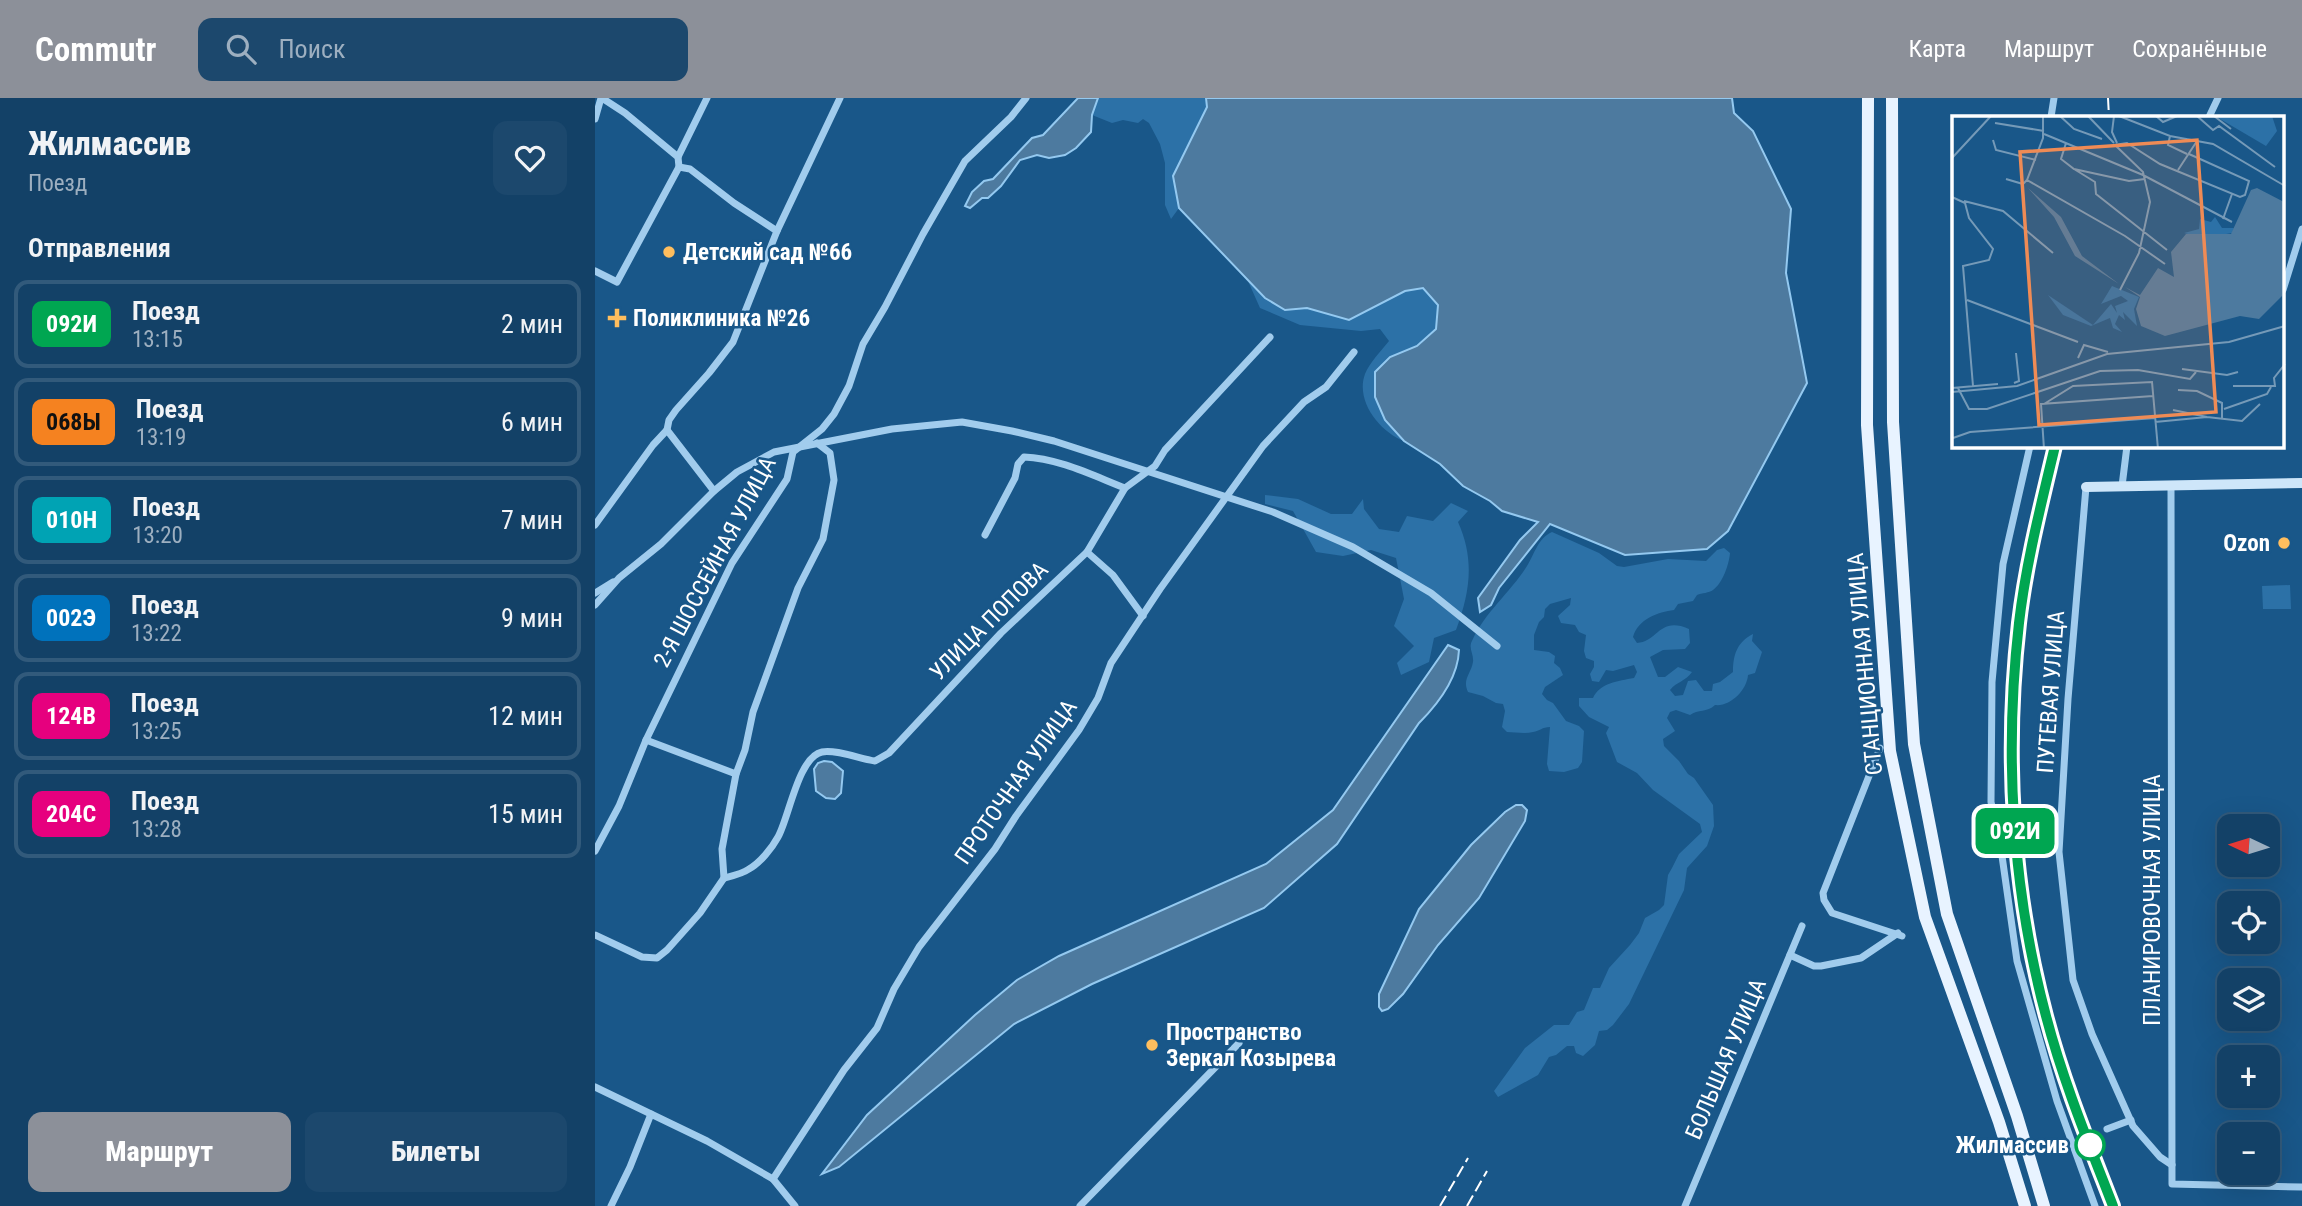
<!DOCTYPE html>
<html lang="ru">
<head>
<meta charset="utf-8">
<style>
	:root { --surface:#134167; --page:#1c486d; --text:#f1f3f6; --muted:#9dafc0; --line:#325a7b; --accent:#8c9099 }
	body { margin:0; font-family:"Roboto Condensed",sans-serif; background:var(--page); color:var(--text); height:100vh; display:flex; flex-direction:column; font-size:26px; white-space:nowrap }
	* { box-sizing:border-box; margin:0 }
	p { font-size:23px; color:var(--muted) }
	.icon { flex:none; width:38px; height:38px; fill:none; stroke:currentColor; stroke-width:2; stroke-linecap:round; stroke-linejoin:round }
	.map { position:relative; flex:1; overflow:hidden }
	.details { display:flex; flex-direction:column; background:var(--surface); width:595px }
	.details>* { flex:none }
	.badge { padding:0 14px; border-radius:10px; font-size:24px; line-height:46px }
	.needle { width:46px; rotate:274deg }
	.tools { position:absolute; left:1622px; top:716px; display:grid; gap:14px }
	.tools a { display:grid; place-items:center; width:63px; height:63px; border-radius:14px; background:var(--surface); box-shadow:0 7px 28px #0002,0 0 0 2px var(--line); font-size:35px }
	.map>.badge { position:absolute; translate:-50% -50%; box-shadow:0 0 0 4px #fff }
	h2 { padding:0 28px; font-size:26px; line-height:63px }
	.round { display:grid; place-items:center; flex:none; width:74px; height:74px; border-radius:14px; background:var(--page) }
	.overview { display:flex; align-items:center; justify-content:space-between; height:119px; padding:0 28px }
	h1 { font-size:33px; font-weight:800; line-height:52px }
	.primary-button { display:flex; gap:14px; margin-top:auto; padding:14px 28px }
	.primary-button a { flex:1; height:80px; border-radius:14px; background:var(--accent); color:#fff; font-size:28px; font-weight:800; line-height:80px; text-align:center }
	.primary-button a+a { background:var(--page); color:var(--text) }
	ul { padding:0; list-style:none }
	li { display:flex; align-items:center; gap:21px; height:88px; margin:0 14px 10px; padding:0 14px; border:4px solid var(--line); border-radius:14px }
	li div { flex:1 }
	li b { display:block; font-size:26px }
	li em { font-style:normal }
	li .badge { min-width:77px; font-weight:700; text-align:center }
	header { display:flex; align-items:center; gap:42px; box-sizing:border-box; height:98px; padding:0 35px; background:var(--accent); color:#fff }
	header strong { font-size:33px }
	nav { display:flex; gap:38px; margin-inline-start:auto; font-size:24px }
	.search { width:490px; height:63px; background:var(--page); display:flex; align-items:center; gap:18px; box-sizing:border-box; padding:0 24px; border-radius:14px; color:var(--muted); font-size:26px }
	main { display:flex; flex:1; min-height:0 }
	.map>svg:first-child { display:block }
	.green { fill:#2c71a7 }
	.water { fill:#4d7a9f; stroke:#94c9f0; stroke-width:2 }
	.lines { fill:none; stroke-linecap:round; stroke-linejoin:round }
	.street { stroke:#a1cced; stroke-width:7 }
	.secondary { stroke:#cee6f9; stroke-width:10 }
	.primary { stroke:#e8f3ff; stroke-width:12 }
	.rail { stroke:#fff; stroke-width:2; stroke-dasharray:12 5; stroke-linecap:butt }
	.line-casing { stroke:#fff; stroke-width:16 }
	.line { stroke:#00a651; stroke-width:10 }
	.poi-dot { fill:#ffbe5e; stroke:#195789; stroke-width:2.5 }
	.stop-dot { fill:#fff; stroke:#00a651; stroke-width:3.5 }
	.labels { text-anchor:middle; dominant-baseline:central; stroke-width:5; stroke-linejoin:round; paint-order:stroke }
	.poi-label { font-size:23px; font-weight:bold; fill:#fff; stroke:#195789; text-anchor:start }
	.street-label { font-size:23px; fill:#fff; stroke:#195789 }
	.stop-label { font-size:23px; font-weight:bold; fill:#fff; stroke:#195789; text-anchor:end }
	.inset-road { fill:none; stroke:#759ab8; stroke-width:2 }
	.view { fill:#ef8b55; fill-opacity:0.15; stroke:#ef8b55; stroke-width:3.5 }
	.inset-edge { fill:none; stroke:#fff; stroke-width:3.5 }
</style>
</head>
<body>
<header>
<strong>Commutr</strong>
<div class="search"><svg class="icon" aria-label="search" viewBox="0 0 24 24"><circle cx="10" cy="10" r="6"/><path d="M15 15l6 6"/></svg>Поиск</div>
<nav><a>Карта</a><a>Маршрут</a><a>Сохранённые</a></nav>
</header>
<main>
<section class="details">
<div class="overview"><div><h1>Жилмассив</h1><p>Поезд</p></div><a class="round"><svg class="icon" aria-label="heart" viewBox="0 0 24 24"><path d="M12 20l-8-8c-3-5 5-10 8-4 3-6 11-1 8 4z"/></svg></a></div>
<h2>Отправления</h2>
<ul>
<li><span class="badge" style="background:#00a651;color:#fff">092И</span><div><b>Поезд</b><p>13:15</p></div><em>2 мин</em></li>
<li><span class="badge" style="background:#f58220;color:#111">068Ы</span><div><b>Поезд</b><p>13:19</p></div><em>6 мин</em></li>
<li><span class="badge" style="background:#00a3b4;color:#fff">010Н</span><div><b>Поезд</b><p>13:20</p></div><em>7 мин</em></li>
<li><span class="badge" style="background:#0072bc;color:#fff">002Э</span><div><b>Поезд</b><p>13:22</p></div><em>9 мин</em></li>
<li><span class="badge" style="background:#e6007e;color:#fff">124В</span><div><b>Поезд</b><p>13:25</p></div><em>12 мин</em></li>
<li><span class="badge" style="background:#e6007e;color:#fff">204С</span><div><b>Поезд</b><p>13:28</p></div><em>15 мин</em></li>
</ul>
<div class="primary-button"><a>Маршрут</a><a>Билеты</a></div>
</section>
<div class="map">
<svg width="1707" height="1108" viewBox="0 0 1707 1108">
	<rect width="100%" height="100%" fill="#195789"/>
	<g class="green">
		<path d="M503 0H611L612 9 578 78 584 110 576 121 570 107V65L565 46 554 25 548 21 543 25 528 22 517 25 497 17Z"/>
		<path d="M653 183 670 200 690 211 712 210 754 222 810 193 828 190 843 207 842 231 822 248 795 259 780 274C780 311 785 316 809 343 785 334 760 303 770 276 775 264 786 253 794 243L785 231 766 233 705 227 665 210Z"/>
		<path d="M670 397 703 401 736 416H757L768 401 769 411 784 431 804 434 812 418 838 423 856 405 873 413 863 424C880 462 875 494 861 532L839 540 834 564 806 577 802 565 819 548 799 528 809 501 801 460 776 452 748 458 721 454 698 413 670 406Z"/>
		<path d="M957 434 1004 455 1022 468 1029 469 1073 461 1111 463 1122 452 1129 450 1135 455C1134 466 1128 485 1118 492 1114 495 1107 495 1102 497L1098 503 1083 506 1079 512C1063 514 1043 521 1038 539L1042 545C1063 544 1064 518 1094 531L1095 545 1090 551 1068 552 1055 559 1063 579H1070L1083 569 1097 574C1091 583 1081 584 1075 592L1080 598 1088 597 1093 583 1101 582 1109 593H1117L1118 586 1125 584 1138 574C1138 557 1142 544 1158 536L1157 543 1167 554 1160 575 1153 577C1152 592 1135 609 1120 607 1112 615 1103 611 1095 617L1081 612 1075 614 1072 620 1080 633 1068 641 1069 648 1084 663 1093 676 1099 680 1118 707 1119 728 1112 748 1092 770 1089 792 1034 906 1018 927 1012 932 1004 933 1000 947 988 958 981 955 979 948H972L961 957 954 959 943 977 903 999 899 993 930 950 959 927H974L982 914 989 912 998 890H1005L1014 870 1035 847 1044 835 1050 820 1064 812 1069 807 1073 777 1077 770 1084 756 1107 734 1105 726 1058 692 1042 675 1022 664 1011 635 1014 629 994 619 984 608V600H998C1005 585 1023 583 1039 580L1042 574 1039 567 1018 573 1011 572 1004 584 997 583 995 576 999 569V563L991 560 989 553 991 537 984 534 980 527 966 525 963 518 975 507 976 500 955 506 950 511 949 519 944 524 939 537V552L954 554 960 558 959 565 965 570 968 577 950 589 947 596 952 602 958 605 971 623 984 628 989 633 987 664 983 670 969 674 954 673 952 666 955 629C947 629 945 633 938 634 930 636 920 634 912 634L907 629 910 613 908 606 901 605 888 598 873 594C867 581 876 576 878 564 879 556 873 550 877 543 890 514 916 494 932 468 940 455 943 440 957 434Z"/>
		<path d="M1695 487 1696 511H1668L1667 488Z"/>
	</g>
	<g class="water">
		<path d="M483 0H503L497 17 496 34 481 50 470 57 454 60 442 57 425 62 406 88 393 100H387L375 110 370 108 377 94 389 83 398 81 437 40 448 37Z"/>
		<path d="M611 0H1137L1139 15 1158 33 1196 111 1191 175 1212 285 1133 433 1112 451 1030 457 955 426 904 490 896 507 885 514 883 500 925 442 943 424 907 413 895 403 868 388 845 366 809 343 790 322 780 299V274L795 259 822 248 841 231 843 207 828 190 810 193 754 222 712 210 690 212 670 200 584 110 578 78 612 9Z"/>
		<path d="M853 547 864 552C863 579 843 606 824 625L742 746 669 810 497 886 419 926 244 1069 227 1076 272 1017 380 917 422 882 464 858 671 766 738 712Z"/>
		<path d="M229 663 237 664 248 673 246 695 240 701 231 700 221 693 219 671 223 665Z"/>
		<path d="M921 707H927L932 712 930 723 884 800 843 847 808 896 793 911 787 913 784 909V896L824 811 876 747 910 714Z"/>
	</g>
	<g class="lines">
		<g class="street">
			<path d="M7 0 30 15 83 59 84 69 95 71 139 105 182 133"/>
			<path d="M1456 19 1459 0"/>
			<path d="M1614 19 1623 0"/>
			<path d="M0 21 6 0"/>
			<path d="M83 59 112 0"/>
			<path d="M0 173 22 184 84 69"/>
			<path d="M1688 192 1707 131"/>
			<path d="M72 332 119 393"/>
			<path d="M1435 348 1408 466 1397 584 1396 704 1406 751 1422 863 1462 1003 1500 1108"/>
			<path d="M1527 388 1532 348"/>
			<path d="M1576 388 1577 1086 1707 1089"/>
			<path d="M1491 389 1473 601 1464 754 1478 882 1497 936 1538 1028 1565 1059 1577 1067"/>
			<path d="M0 427 58 347 72 332 74 322 81 312 114 275 138 244 182 133 245 0"/>
			<path d="M390 437 420 380 423 366 429 359C463 360 499 378 530 390"/>
			<path d="M492 454 518 477 548 518"/>
			<path d="M0 495 18 484"/>
			<path d="M0 507 24 480 66 446 119 393 142 374 179 354 297 331 367 324 417 333 459 343 678 414 758 449 836 495 902 548"/>
			<path d="M51 642 141 676"/>
			<path d="M1285 650 1228 795 1229 802 1237 815 1307 838"/>
			<path d="M0 753 24 708 51 642 137 465 192 381 198 354 227 331 239 316 254 288 268 246 290 209 328 136 370 63 416 19 431 0"/>
			<path d="M129 780C137 778 147 776 154 771 165 765 177 750 183 739 194 720 203 659 227 654 240 651 266 661 280 663L294 655 406 535 492 454 530 390 560 368 570 352 675 239"/>
			<path d="M0 837 47 859 62 860 72 852 105 815 129 780 127 751 141 676 150 652 158 614 203 490 228 441 239 382 235 355 222 345"/>
			<path d="M1195 857 1219 868H1226L1266 860 1303 835"/>
			<path d="M0 989 112 1043 178 1081 200 1108"/>
			<path d="M1512 1031 1536 1022"/>
			<path d="M178 1081 249 972 282 930 299 891 324 849 400 751 421 718 484 632 503 600 516 565 565 491 668 348 709 304 731 289 759 254"/>
			<path d="M16 1108 35 1069 56 1016"/>
			<path d="M485 1108 644 945"/>
			<path d="M1090 1108 1207 828"/>
		</g>
		<path class="secondary" d="M1491 389 1707 385"/>
		<g class="primary">
			<path d="M1273 0 1272 327 1295 653 1330 819 1404 1024 1430 1108"/>
			<path d="M1297 0 1298 324 1319 646 1352 816 1422 1018 1449 1108"/>
		</g>
		<g class="rail">
			<path d="M1513 0 1514 19"/>
			<path d="M1460 348C1446 407 1431 465 1424 525 1409 656 1417 791 1451 918 1468 983 1494 1046 1518 1108"/>
			<path d="M845 1108 873 1060"/>
			<path d="M872 1108 892 1073"/>
		</g>
	</g>
	<g class="lines">
		<g class="line-casing">
			<path id="line" d="M1460 348C1446 407 1431 465 1424 525 1409 656 1417 791 1451 918 1468 983 1494 1046 1518 1108"/>
		</g>
		<use href="#line" class="line"/>
	</g>
	<g class="poi-dot">
		<circle cx="74" cy="154" r="7"/>
		<path d="M18.5 209.5h7v7h7v7h-7v7h-7v-7h-7v-7h7z"/>
		<circle cx="1689" cy="445" r="7"/>
		<circle cx="557" cy="947" r="7"/>
	</g>
	<circle class="stop-dot" cx="1495" cy="1047" r="14"/>
	<g class="labels">
		<g class="poi-label">
			<text x="88" y="154">Детский сад №66</text>
			<text x="38" y="220">Поликлиника №26</text>
			<text x="1675" y="445" text-anchor="end">Ozon</text>
			<text x="571" y="934">Пространство<tspan x="571" dy="26">Зеркал Козырева</tspan></text>
		</g>
		<g class="street-label">
			<text transform="translate(120 464) rotate(-62)">2-Я ШОССЕЙНАЯ УЛИЦА</text>
			<text transform="translate(394 523) rotate(-45)">УЛИЦА ПОПОВА</text>
			<text transform="translate(1270 566) rotate(-95)">СТАНЦИОННАЯ УЛИЦА</text>
			<text transform="translate(1456 594) rotate(-86)">ПУТЕВАЯ УЛИЦА</text>
			<text transform="translate(421 684) rotate(-55)">ПРОТОЧНАЯ УЛИЦА</text>
			<text transform="translate(1557 802) rotate(-90)">ПЛАНИРОВОЧНАЯ УЛИЦА</text>
			<text transform="translate(1131 961) rotate(-67)">БОЛЬШАЯ УЛИЦА</text>
		</g>
		<g class="stop-label">
			<text x="1474" y="1047">Жилмассив</text>
		</g>
	</g>
	<g transform="translate(1357 18)">
		<rect width="332" height="332" fill="#195789"/>
		<path d="M263 0H320L325 15 314 30ZM263 101 270 112H282L280 117 251 122 232 117 247 113 248 103 259 106ZM160 170 187 181 182 193 185 210 171 196 173 204 167 199 163 208 170 216 161 212 158 202 139 210 111 199 96 179 141 209 159 188 165 197 163 190 176 185 169 180 149 188Z" fill="#2c71a7"/>
		<path d="M76 72 109 101 130 140 167 168 123 140 102 101ZM305 72 332 86 330 180 307 203 288 200 213 220 189 210 184 193 188 181 173 171 188 179 206 152 222 161 219 136 234 118H279L299 74Z" fill="#4d7a9f"/>
		<path class="inset-road" d="M108 0 122 13 150 23M136 0 162 27M162 0 160 16 165 27M167 0 218 20 261 28 333 70M204 0 211 6 225 0M245 0 261 14 267 10 323 51M262 0 279 13M43 7 92 15M92 18 191 59 280 106M218 20 216 29 235 38M41 24 44 34 84 44M114 27 109 43 122 53 177 65 193 63M162 29 175 27 208 48 288 81 293 79 297 65 237 38M163 29 191 56 198 86 187 137 168 174M0 42 39 0M122 53 143 66 144 78 215 134M226 54 245 25M54 63 71 68 75 64 91 22V0M75 64 173 120 213 148M0 81 13 87 17 102 41 133 37 144 11 150 21 270M12 85 51 95 101 137M271 103 280 78M15 184 126 226M126 242 132 229 156 236M230 253 275 259 286 256M62 267 67 265 64 237M281 270H323L322 262 333 248M0 272 46 268M6 272 17 293H35L148 255 186 254 238 263 244 256M226 274 245 275 270 287V303M0 276 65 270 155 238 277 226 333 210M92 288 121 270 200 266 206 333M272 293 315 278 319 271M221 294 255 301M203 306 255 301 290 305 308 288M1 322 18 316 203 302M92 333 89 288 201 280"/>
		<path class="view" d="M245 24 264 296 87 309 68 36Z"/>
		<rect width="332" height="332" class="inset-edge"/>
	</g>
</svg>
<div class="tools">
<a><svg class="needle" viewBox="-14 -14 28 28"><path d="M0-13l5 13h-10z" fill="#e53935"/><path d="M0 13l5-13h-10z" fill="#9dafc0"/></svg></a>
<a><svg class="icon" aria-label="locate" viewBox="0 0 24 24"><circle cx="12" cy="12" r="6"/><path d="M12 2v4M12 18v4M2 12h4M18 12h4"/></svg></a>
<a><svg class="icon" aria-label="layers" viewBox="0 0 24 24"><path d="M12 4l9 5-9 5-9-5zM3 14l9 5 9-5"/></svg></a>
<a>+</a>
<a>−</a>
</div>
<b class="badge" style="left:1420px;top:733px;background:#00a651;color:#fff">092И</b>
</div>
</main>
</body>
</html>
